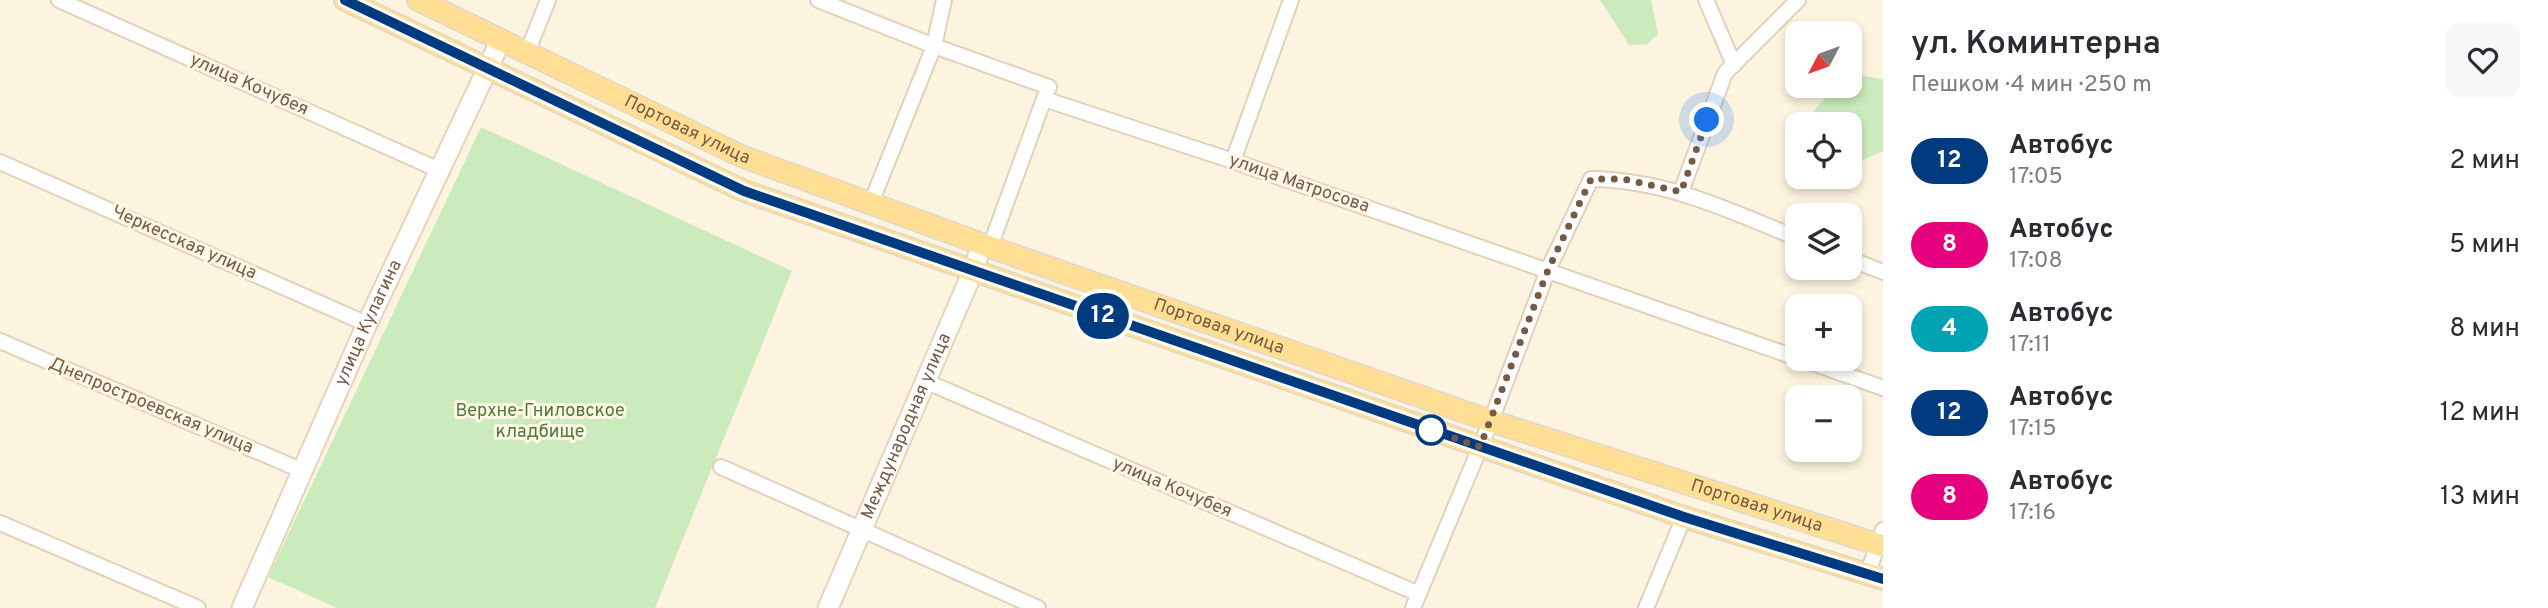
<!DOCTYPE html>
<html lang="ru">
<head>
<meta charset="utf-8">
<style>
	:root { --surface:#fff; --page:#f7f7f7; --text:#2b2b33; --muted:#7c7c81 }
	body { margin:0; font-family:Overpass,sans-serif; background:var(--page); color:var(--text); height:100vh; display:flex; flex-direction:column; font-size:26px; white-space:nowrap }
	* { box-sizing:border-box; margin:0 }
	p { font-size:23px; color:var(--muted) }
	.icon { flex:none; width:38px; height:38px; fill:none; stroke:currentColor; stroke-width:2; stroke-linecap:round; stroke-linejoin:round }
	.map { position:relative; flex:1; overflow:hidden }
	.sheet { display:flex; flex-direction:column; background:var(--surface); width:665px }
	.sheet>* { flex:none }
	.badge { padding:0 14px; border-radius:23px; font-size:24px; line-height:46px }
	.needle { width:46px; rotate:229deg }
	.controls { position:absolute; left:1785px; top:21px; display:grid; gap:14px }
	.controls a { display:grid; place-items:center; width:77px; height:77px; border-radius:14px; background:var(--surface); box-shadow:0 4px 10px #0003; font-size:35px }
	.you { position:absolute; width:35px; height:35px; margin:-18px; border:5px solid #fff; border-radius:50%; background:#1a73e8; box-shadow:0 0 0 10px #1a73e833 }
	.map>.badge { position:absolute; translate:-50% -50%; box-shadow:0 0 0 4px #fff }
	.round { display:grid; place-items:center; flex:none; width:74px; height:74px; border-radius:14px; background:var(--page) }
	.summary { display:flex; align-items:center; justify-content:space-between; height:119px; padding:0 28px }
	h1 { font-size:33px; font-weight:600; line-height:52px }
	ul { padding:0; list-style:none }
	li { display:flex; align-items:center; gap:21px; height:84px; padding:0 28px }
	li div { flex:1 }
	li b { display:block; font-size:26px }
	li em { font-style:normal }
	li .badge { min-width:77px; font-weight:700; text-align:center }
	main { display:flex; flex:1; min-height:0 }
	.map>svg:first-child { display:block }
	.green { fill:#ccebbd }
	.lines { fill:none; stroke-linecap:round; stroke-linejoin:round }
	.street-casing { stroke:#e2d0ba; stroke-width:18 }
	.secondary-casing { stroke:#e9d3ba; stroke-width:23 }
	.primary-casing { stroke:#ded7d2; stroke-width:24 }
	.street { stroke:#fff; stroke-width:14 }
	.secondary { stroke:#fff; stroke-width:19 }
	.primary { stroke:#ffdf94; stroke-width:21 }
	.line-casing { stroke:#fff; stroke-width:16 }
	.line { stroke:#003b80; stroke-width:10 }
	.walk { stroke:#755a45; stroke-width:7; stroke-dasharray:0 12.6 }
	.stop-dot { fill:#fff; stroke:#003b80; stroke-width:3.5 }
	.labels { text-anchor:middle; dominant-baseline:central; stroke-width:6; stroke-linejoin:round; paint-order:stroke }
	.street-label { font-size:18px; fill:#755a45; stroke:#fff7e6 }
	.park-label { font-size:18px; fill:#4b7b3d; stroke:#fff7e6 }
</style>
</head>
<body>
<main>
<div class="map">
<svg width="1883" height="608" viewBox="0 0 1883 608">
	<rect width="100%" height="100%" fill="#fdf4df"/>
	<g class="green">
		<path d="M1600 0H1651L1658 34 1647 44 1629 45Z"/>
		<path d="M1857 75 1883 79V151L1850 166V124H1805C1816 109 1829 86 1850 86V80Z"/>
		<path d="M481 127 792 271 655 608H337L268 577Z"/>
	</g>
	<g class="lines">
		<g class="street-casing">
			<g id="street">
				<path d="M59 0 439 170"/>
				<path d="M818 0 934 46 1049 87 1044 99 1233 161 1797 358"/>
				<path d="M1706 0 1734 65"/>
				<path d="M527 53 548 0"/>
				<path d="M1233 161 1291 0"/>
				<path d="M0 162 367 324"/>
				<path d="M1681 192 1725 73 1798 0"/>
				<path d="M871 203 934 46 944 0"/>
				<path d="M990 247 1044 99"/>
				<path d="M1850 259 1883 272"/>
				<path d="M0 341 303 471"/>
				<path d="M1801 359 1883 388"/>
				<path d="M925 381 1419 594"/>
				<path d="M721 467 1038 608"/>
				<path d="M0 523 198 608"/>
				<path d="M1867 575 1883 530"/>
				<path d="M1413 608 1491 421 1548 270 1591 179C1667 180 1728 210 1797 238"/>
				<path d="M1646 608 1684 517"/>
			</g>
		</g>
		<g class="secondary-casing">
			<g id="secondary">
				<path id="s1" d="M242 608 367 324 501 40"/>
				<path id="s2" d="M828 608 973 271 982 244"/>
			</g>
		</g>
		<g class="primary-casing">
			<g id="primary">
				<path d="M345 0 744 191 1684 517 1883 579"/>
				<path id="s3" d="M418 0 741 156 990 247 1491 421 1883 546"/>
			</g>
		</g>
		<use href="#street" class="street"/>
		<use href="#secondary" class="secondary"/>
		<use href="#primary" class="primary"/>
	</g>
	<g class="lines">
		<g class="line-casing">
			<path id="line" d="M345 0 744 191 1684 517 1883 579"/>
		</g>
		<use href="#line" class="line"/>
		<path class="walk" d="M1431 430 1480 447 1548 270 1591 179H1624L1681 192 1707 120"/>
	</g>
	<circle class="stop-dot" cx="1431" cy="430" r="14"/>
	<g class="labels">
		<g class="street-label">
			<text transform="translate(249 85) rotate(24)">улица Кочубея</text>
			<text stroke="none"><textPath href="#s3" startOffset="299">Портовая улица</textPath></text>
			<text transform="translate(1299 184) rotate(19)">улица Матросова</text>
			<text transform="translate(184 243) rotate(24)">Черкесская улица</text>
			<text stroke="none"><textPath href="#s1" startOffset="312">улица Кулагина</textPath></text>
			<text stroke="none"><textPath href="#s3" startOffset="866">Портовая улица</textPath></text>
			<text transform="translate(151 406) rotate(23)">Днепростроевская улица</text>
			<text stroke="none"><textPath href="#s2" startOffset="198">Международная улица</textPath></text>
			<text transform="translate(1172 488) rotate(23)">улица Кочубея</text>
			<text stroke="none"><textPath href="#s3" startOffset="1433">Портовая улица</textPath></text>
		</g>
		<g class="park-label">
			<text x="540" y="411">Верхне-Гниловское<tspan x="540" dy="21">кладбище</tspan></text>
		</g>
	</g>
</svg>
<div class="controls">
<a><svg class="needle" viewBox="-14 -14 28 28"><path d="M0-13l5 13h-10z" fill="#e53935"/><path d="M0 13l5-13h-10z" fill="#7c7c81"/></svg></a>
<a><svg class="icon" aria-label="locate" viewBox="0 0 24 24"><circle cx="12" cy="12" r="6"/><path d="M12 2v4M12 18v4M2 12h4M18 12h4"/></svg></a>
<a><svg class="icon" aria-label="layers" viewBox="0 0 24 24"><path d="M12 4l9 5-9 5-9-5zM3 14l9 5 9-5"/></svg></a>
<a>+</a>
<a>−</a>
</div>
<div class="you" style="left:1707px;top:120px"></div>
<b class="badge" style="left:1103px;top:316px;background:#003b80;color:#fff">12</b>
</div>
<section class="sheet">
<div class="summary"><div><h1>ул. Коминтерна</h1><p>Пешком · 4 мин · 250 m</p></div><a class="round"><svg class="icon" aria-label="heart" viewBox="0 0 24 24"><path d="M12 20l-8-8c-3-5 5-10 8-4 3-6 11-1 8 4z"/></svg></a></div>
<ul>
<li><span class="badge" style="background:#003b80;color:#fff">12</span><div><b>Автобус</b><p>17:05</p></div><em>2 мин</em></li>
<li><span class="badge" style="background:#e6007e;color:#fff">8</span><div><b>Автобус</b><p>17:08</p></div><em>5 мин</em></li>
<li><span class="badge" style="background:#00a3b4;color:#fff">4</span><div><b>Автобус</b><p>17:11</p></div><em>8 мин</em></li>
<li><span class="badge" style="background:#003b80;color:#fff">12</span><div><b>Автобус</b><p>17:15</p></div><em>12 мин</em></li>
<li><span class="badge" style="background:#e6007e;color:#fff">8</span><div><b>Автобус</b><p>17:16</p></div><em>13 мин</em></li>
</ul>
</section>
</main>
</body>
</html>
